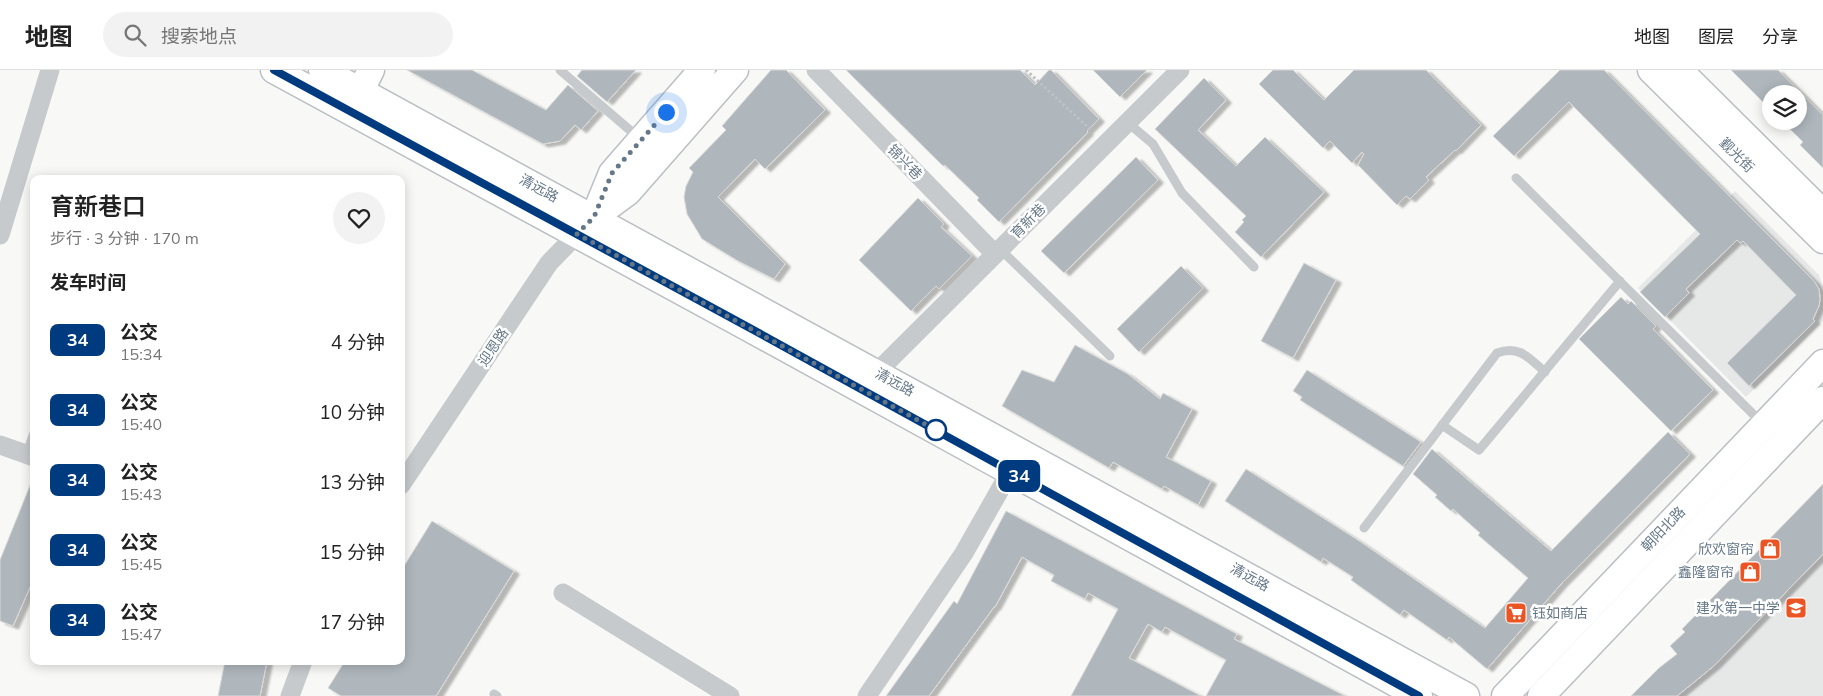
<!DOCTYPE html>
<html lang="zh">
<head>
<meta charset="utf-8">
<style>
	:root { --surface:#fff; --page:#f2f2f2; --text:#222; --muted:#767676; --line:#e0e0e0 }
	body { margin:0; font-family:Mulish,"Noto Sans SC",sans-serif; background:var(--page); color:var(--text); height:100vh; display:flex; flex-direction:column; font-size:19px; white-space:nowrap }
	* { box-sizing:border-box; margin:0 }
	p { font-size:16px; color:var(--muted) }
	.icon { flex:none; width:28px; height:28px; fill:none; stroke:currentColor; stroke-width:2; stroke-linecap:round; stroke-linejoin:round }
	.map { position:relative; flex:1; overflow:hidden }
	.panel { position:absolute; left:30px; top:105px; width:375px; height:490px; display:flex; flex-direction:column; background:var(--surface); border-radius:10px; box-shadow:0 2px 12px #0003 }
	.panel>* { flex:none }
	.badge { padding:0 10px; border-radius:8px; font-size:18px; line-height:32px }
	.fabs { position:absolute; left:1762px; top:15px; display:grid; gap:10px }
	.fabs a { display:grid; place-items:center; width:45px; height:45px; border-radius:50%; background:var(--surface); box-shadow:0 2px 12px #0003; font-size:25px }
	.you { position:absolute; width:25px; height:25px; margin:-12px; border:4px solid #fff; border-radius:50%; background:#1a73e8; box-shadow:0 0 0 8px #1a73e833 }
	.map>.badge { position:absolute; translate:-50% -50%; box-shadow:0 0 0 2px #fff }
	h2 { padding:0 20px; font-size:19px; line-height:45px }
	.round { display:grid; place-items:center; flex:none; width:52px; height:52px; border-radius:26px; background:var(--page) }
	.headline { display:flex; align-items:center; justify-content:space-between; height:85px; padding:0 20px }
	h1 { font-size:24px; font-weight:600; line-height:38px }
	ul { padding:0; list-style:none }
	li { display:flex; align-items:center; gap:15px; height:70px; padding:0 20px }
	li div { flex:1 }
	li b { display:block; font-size:19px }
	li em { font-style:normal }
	li .badge { min-width:55px; font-weight:700; text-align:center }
	header { display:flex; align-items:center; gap:30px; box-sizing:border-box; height:70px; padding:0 25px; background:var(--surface); border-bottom:1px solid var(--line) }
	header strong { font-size:24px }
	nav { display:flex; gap:28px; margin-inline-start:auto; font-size:18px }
	.search { width:350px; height:45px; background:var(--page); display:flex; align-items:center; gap:12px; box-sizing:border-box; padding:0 18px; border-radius:28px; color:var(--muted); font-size:19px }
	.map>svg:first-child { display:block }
	.built { fill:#e6e7e7 }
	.building { fill:#afb7bd; stroke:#dadad8; filter:url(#shadow) }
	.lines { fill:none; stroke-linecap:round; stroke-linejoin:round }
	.secondary-casing { stroke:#babfc4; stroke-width:29 }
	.path { stroke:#bfc2c4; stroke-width:3; stroke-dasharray:2.5 2.5; stroke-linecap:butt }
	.lane { stroke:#c6cacd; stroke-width:9 }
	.street { stroke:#c6cacd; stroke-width:19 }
	.secondary { stroke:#fff; stroke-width:26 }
	.line-casing { stroke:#fff; stroke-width:11 }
	.line { stroke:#003b80; stroke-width:8 }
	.walk { stroke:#667888; stroke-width:5; stroke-dasharray:0 9 }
	.stop-dot { fill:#fff; stroke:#003b80; stroke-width:2.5 }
	.labels { text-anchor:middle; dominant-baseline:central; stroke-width:5; stroke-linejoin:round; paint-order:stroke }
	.street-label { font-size:14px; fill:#667888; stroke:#fff }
	.poi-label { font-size:14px; fill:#667888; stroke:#fff; text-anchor:end }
</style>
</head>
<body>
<header>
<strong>地图</strong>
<div class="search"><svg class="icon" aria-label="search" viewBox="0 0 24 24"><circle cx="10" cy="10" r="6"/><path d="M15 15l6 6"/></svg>搜索地点</div>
<nav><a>地图</a><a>图层</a><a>分享</a></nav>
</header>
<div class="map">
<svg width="1823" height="626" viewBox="0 0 1823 626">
	<defs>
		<filter id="shadow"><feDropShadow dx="5.5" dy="3" stdDeviation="1" flood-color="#0004"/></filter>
	</defs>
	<rect width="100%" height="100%" fill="#f8f8f6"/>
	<g class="built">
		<path d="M1735 121 1819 205 1823 216V251L1746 327 1638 218Z"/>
		<path d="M1823 484V626H1677Z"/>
	</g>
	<g class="building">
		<path d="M407 0H472L546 40 568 15 598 41 581 60 575 55 560 71 543 74Z"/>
		<path d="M582 0H636L607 32 577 6Z"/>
		<path d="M771 0H786L825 40 765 99 755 89 718 127 785 194 774 209 738 191 702 169 687 144 684 127 686 116 693 102 689 98 726 60 722 56Z"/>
		<path d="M846 0H1020L1035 15 1049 0H1051L1099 49 1087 61 1088 62 999 152 977 130 979 128 945 95 943 96Z"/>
		<path d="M1093 0H1147L1120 27Z"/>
		<path d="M1273 0H1293L1324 30 1354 0H1426L1481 55 1456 81 1455 80 1426 107 1429 110 1410 129 1406 126 1397 135 1358 95 1364 84 1362 82 1352 93 1330 71 1323 78 1259 14Z"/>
		<path d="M1560 0H1604L1814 211 1819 219 1820 229 1819 236 1813 249 1815 251 1749 316 1727 293 1796 225 1743 171 1740 173 1737 170 1686 219 1689 223 1665 247 1640 222 1700 164 1569 32 1514 86 1493 66Z"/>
		<path d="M1731 0H1778L1823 45V98L1800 75 1803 72 1782 51H1799V24H1771V40Z"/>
		<path d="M1204 8 1226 30 1198 60 1236 96 1265 67 1324 122 1261 187 1235 162 1244 152 1242 150 1246 146 1155 59Z"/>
		<path d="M1136 87 1158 110 1064 203 1041 181Z"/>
		<path d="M918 128 944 154 941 157 972 186 939 219 936 216 911 241 859 190Z"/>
		<path d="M1304 193 1336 210 1293 288 1261 271Z"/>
		<path d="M1181 196 1203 218 1139 282 1117 259Z"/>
		<path d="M1621 227 1628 234 1631 231 1656 256 1653 259 1713 320 1671 361 1579 269Z"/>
		<path d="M1075 275 1128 304 1160 329 1163 323 1192 339 1166 387 1211 411 1198 435 1164 416 1162 419 1113 392 1109 398 1002 336 1022 300 1054 312Z"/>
		<path d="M1307 300 1421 372 1403 396 1300 330 1302 327 1293 321Z"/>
		<path d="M1668 362 1690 384 1562 513 1487 599 1449 567 1447 570 1404 540 1400 545 1351 510 1353 507 1323 488 1321 492 1225 431 1246 399 1361 472 1485 558 1528 508 1478 465 1480 463 1453 439 1451 441 1435 427 1437 425 1413 404 1432 379 1551 481Z"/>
		<path d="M33 408 34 508 13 556 0 551V490Z"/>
		<path d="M1823 414V484L1715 595 1677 626H1631L1659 598 1677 584 1670 576 1685 562 1682 559Z"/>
		<path d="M1006 441 1237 564 1234 569 1345 626H1206L1226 590 1165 557 1162 562 1148 554 1129 588 1201 626H1071L1118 539 1088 523 1085 529 1051 511 1054 505 1022 487 995 537H994L929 626H886L954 531 957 534Z"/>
		<path d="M432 451 514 501 436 626H341L328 618 345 591H401V501Z"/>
		<path d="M225 591H267L260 626H218Z"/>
	</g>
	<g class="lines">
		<g class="secondary-casing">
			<g id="secondary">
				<path d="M274 0 747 257 1419 626"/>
				<path d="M322 0 1466 626"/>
				<path d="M1651 0 1823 170"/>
				<path d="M1679 0 1823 143"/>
				<path d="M353 36 371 0"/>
				<path d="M594 147 628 122 735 0"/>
				<path d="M594 147 612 103 702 0"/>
				<path d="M1505 626 1823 293"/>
				<path d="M1541 626 1823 330"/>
			</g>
		</g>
		<path class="path" d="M1026 0 1092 61"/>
		<g class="lane">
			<path d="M560 0 639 68"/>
			<path d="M1127 52 1153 74 1182 123 1254 197"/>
			<path d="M1516 108 1762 353"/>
			<path d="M1000 179 1110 286"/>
			<path d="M1442 355 1479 380 1620 211"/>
			<path d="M26 385 34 363"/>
			<path d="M1364 458 1497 283C1520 275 1529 288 1545 302"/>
			<path d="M494 624 497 626"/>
		</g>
		<g class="street">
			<path d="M816 0 995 184"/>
			<path d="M0 165 50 0"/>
			<path d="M877 302 1180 0"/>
			<path d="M0 375 34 387"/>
			<path d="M401 415 549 193 584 157"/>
			<path d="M563 523 730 626"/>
			<path d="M290 626 303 591"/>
			<path d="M867 626 964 483 1010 402"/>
		</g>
		<use href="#secondary" class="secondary"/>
	</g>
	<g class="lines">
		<g class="line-casing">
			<path id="line" d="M274 0 748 257 1419 626"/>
		</g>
		<use href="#line" class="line"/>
		<path class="walk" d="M666 42 612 103 594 147 577 164 936 360"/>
	</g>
	<defs>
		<g id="shop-square" transform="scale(1.125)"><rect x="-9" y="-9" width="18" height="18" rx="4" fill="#eb5523" stroke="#fff"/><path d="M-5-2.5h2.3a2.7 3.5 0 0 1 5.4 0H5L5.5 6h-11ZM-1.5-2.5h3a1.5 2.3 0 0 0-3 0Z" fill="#fff"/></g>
		<g id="school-square" transform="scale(1.125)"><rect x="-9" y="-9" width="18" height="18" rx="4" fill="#eb5523" stroke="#fff"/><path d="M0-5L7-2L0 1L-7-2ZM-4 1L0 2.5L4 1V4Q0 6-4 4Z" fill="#fff"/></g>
		<g id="supermarket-square" transform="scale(1.125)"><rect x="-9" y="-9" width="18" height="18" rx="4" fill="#eb5523" stroke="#fff"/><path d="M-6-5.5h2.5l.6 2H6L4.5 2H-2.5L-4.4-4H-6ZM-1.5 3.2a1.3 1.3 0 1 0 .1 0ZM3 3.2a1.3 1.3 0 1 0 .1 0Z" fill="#fff"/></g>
	</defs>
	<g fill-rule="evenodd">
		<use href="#shop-square" x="1770" y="479"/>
		<use href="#shop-square" x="1750" y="502"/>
		<use href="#school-square" x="1796" y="538"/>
		<use href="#supermarket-square" x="1516" y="543"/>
	</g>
	<circle class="stop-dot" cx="936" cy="360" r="10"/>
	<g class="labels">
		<g class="street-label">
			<text transform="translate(1737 85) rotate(45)">觐光街</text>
			<text transform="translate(905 92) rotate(46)">锦兴巷</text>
			<text transform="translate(539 118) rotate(29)">清远路</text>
			<text transform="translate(1028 151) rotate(-45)">育新巷</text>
			<text transform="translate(493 277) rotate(-56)">迎恩路</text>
			<text transform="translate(895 312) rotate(29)">清远路</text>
			<text transform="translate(1663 459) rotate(-46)">朝阳北路</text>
			<text transform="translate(1250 507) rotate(29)">清远路</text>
		</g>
		<g class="poi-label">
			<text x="1754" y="479">欣欢窗帘</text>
			<text x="1734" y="502">鑫隆窗帘</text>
			<text x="1780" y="538">建水第一中学</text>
			<text x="1532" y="543" text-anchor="start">钰如商店</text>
		</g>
	</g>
</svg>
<div class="fabs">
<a><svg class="icon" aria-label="layers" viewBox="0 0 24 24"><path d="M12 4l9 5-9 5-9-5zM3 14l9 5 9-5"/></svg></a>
</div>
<div class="you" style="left:666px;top:42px"></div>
<b class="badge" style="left:1019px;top:406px;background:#003b80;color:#fff">34</b>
<section class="panel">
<div class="headline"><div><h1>育新巷口</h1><p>步行 · 3 分钟 · 170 m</p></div><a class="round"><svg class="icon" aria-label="heart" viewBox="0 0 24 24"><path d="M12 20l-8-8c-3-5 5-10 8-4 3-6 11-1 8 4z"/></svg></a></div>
<h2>发车时间</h2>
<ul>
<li><span class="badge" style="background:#003b80;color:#fff">34</span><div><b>公交</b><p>15:34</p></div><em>4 分钟</em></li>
<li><span class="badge" style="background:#003b80;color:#fff">34</span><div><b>公交</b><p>15:40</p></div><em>10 分钟</em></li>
<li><span class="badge" style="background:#003b80;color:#fff">34</span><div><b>公交</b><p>15:43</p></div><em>13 分钟</em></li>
<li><span class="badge" style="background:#003b80;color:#fff">34</span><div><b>公交</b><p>15:45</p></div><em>15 分钟</em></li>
<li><span class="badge" style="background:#003b80;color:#fff">34</span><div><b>公交</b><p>15:47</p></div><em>17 分钟</em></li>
</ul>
</section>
</div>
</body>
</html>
